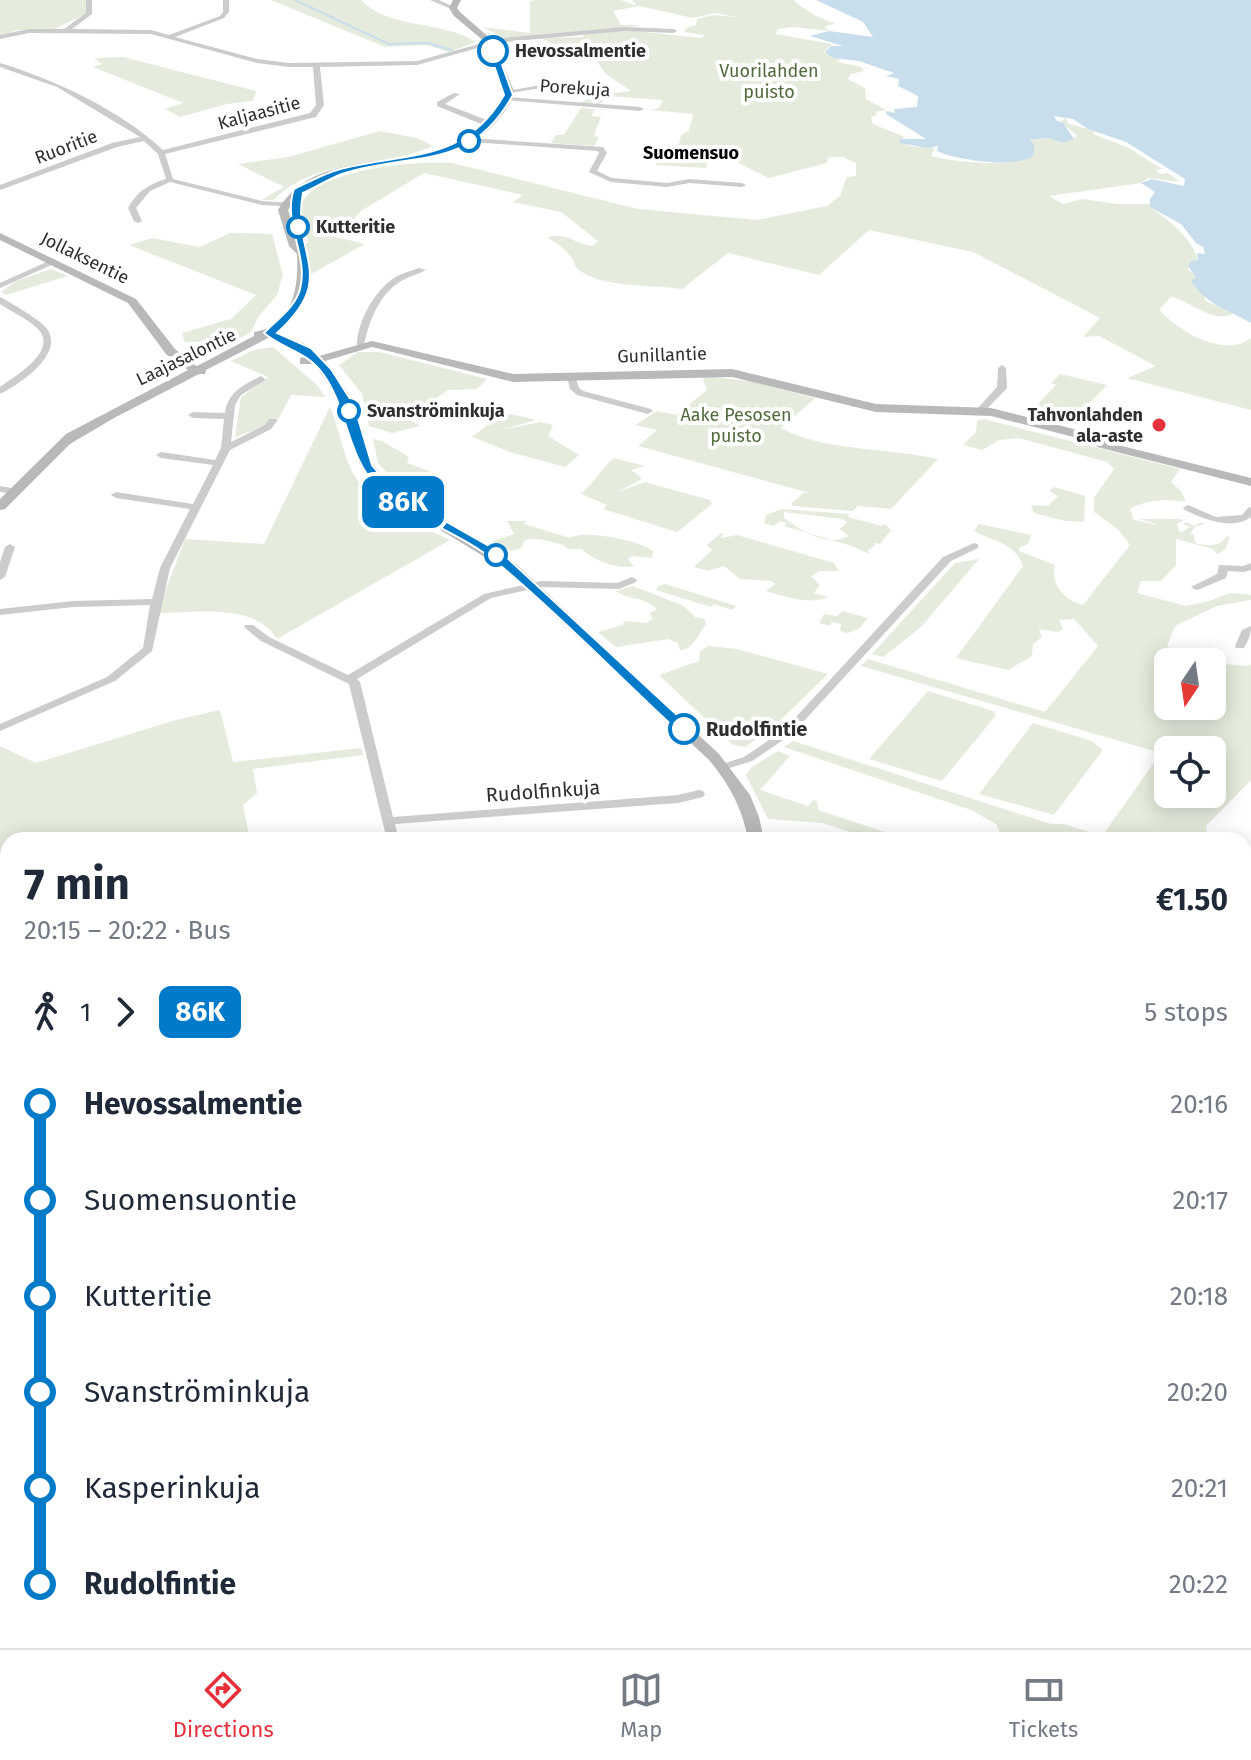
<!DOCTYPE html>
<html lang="en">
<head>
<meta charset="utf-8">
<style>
	:root { --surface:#fff; --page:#f2f2f3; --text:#1f2937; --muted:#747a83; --line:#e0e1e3; --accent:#e6313c }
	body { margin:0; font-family:"Fira Sans",sans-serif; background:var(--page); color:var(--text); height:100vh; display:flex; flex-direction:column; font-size:30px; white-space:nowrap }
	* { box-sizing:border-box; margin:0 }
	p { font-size:26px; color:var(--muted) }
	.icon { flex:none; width:44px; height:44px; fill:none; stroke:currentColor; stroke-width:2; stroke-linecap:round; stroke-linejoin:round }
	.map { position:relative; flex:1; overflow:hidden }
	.side { position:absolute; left:0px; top:832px; width:1252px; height:816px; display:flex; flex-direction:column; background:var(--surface); border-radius:24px 24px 0 0; box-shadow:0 4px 20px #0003 }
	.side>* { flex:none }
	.badge { padding:0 16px; border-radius:12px; font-size:28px; line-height:52px }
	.needle { width:52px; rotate:193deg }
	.controls { position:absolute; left:1154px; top:648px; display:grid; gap:16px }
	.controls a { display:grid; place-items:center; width:72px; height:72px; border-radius:12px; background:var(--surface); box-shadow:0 4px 20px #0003; font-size:40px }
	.map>.badge { position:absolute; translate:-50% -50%; box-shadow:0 0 0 4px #fff }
	.legs { display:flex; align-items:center; gap:12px; height:88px; padding:0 24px; font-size:26px }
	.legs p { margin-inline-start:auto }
	.head { display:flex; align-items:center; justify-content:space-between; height:136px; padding:0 24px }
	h1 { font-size:44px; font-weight:700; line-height:60px }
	ul { padding:0 24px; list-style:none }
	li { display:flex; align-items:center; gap:28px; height:96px; font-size:30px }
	li i { display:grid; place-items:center; width:12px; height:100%; margin:0 10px; background:currentColor }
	li i::after { content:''; width:20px; height:20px; margin:-10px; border:6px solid; border-radius:50%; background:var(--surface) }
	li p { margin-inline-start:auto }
	li:first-child i { background:linear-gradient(#0000 50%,currentColor 0) }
	li:last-child i { background:linear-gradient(currentColor 50%,#0000 0) }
	.dock { display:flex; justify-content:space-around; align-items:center; height:112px; border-top:2px solid var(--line); background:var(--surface); font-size:22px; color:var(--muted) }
	.dock a { display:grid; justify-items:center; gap:4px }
	.dock .on { color:var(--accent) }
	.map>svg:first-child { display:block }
	.green { fill:#e5ecdd; fill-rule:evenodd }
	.water { fill:#c9deec }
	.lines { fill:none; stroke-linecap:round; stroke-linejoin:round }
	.stream { stroke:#c9deec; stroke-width:2 }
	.street { fill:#ccc; fill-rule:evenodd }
	.secondary { fill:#b9b9b9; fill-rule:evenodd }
	.tram-far1 { stroke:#848484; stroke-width:2 }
	.tram { stroke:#848484; stroke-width:3 }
	.line-1 { fill:#007ac9; stroke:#fff; stroke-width:2 }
	.stop-1-dot { fill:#fff; stroke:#007ac9; stroke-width:4 }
	.poi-dot { fill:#e6313c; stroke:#fff; stroke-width:3 }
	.labels { text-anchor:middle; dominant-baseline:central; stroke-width:8; stroke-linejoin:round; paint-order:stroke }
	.far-stop-label { font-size:18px; font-weight:bold; fill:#2f2f2f; stroke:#fff; text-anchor:start }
	.far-park-label { font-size:18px; fill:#516b3c; stroke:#fff }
	.far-street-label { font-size:18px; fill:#2f2f2f; stroke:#fff }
	.far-neighbourhood-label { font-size:18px; font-weight:bold; fill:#000; stroke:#fff }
	.far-poi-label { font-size:18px; font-weight:bold; fill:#2f2f2f; stroke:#fff; text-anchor:end }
	.stop-label { font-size:20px; font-weight:bold; fill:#2f2f2f; stroke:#fff; text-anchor:start }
	.street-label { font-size:20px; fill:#2f2f2f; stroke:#fff }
</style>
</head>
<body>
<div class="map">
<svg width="1251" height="1648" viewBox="0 0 1251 1648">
	<rect width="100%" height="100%" fill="#fff"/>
	<g class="green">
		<path d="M0 0H86V14L52 30H18L0 36Z"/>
		<path d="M271 0H361C390 30 442 20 476 42L449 52 427 45 385 47Z"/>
		<path d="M535 0H621L637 6 632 0H794C802 9 823 21 836 23L824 27 829 31 793 27 778 29 776 34 832 44 824 52 840 59 838 62 862 67 864 71 851 74 848 79 865 88 866 99 886 110 876 112 877 115 871 117 873 124 905 137 900 139 910 146 935 148 931 156C954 162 1015 169 1034 154V145L1029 140 1048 138 1063 143 1078 136 1060 122 1065 118 1069 124 1095 131 1093 134 1129 148 1162 169 1156 170 1160 174 1168 173 1180 182 1148 178 1141 183 1049 196 1063 204 1082 199 1118 204H1150V207C1169 220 1192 238 1198 260L1187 269 1194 274 1206 301 1234 313C1213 325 1192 301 1171 297L1159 309C1177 331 1225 359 1251 338V410L1127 378 1156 366 1099 336 1083 337 1100 318 973 252 869 230 819 275 728 253 682 289C654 284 599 289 577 268 574 265 574 260 571 257 566 249 555 243 547 237 567 232 573 243 592 246L598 241 561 212 513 202 523 195 424 173 361 211 348 226 324 234 365 244 311 274 305 244 308 243C307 231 297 211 303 201 321 169 419 160 452 163L638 209 757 220 827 206 840 196 847 177 856 176V163L843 157H828L827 163 769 178 733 160 707 158 706 168 656 165 657 154 670 155 673 146 679 144 681 135 689 131 693 114 650 110 659 108 663 100 607 96 600 104 579 103 598 95 631 91 606 74 591 53 565 51 541 38 584 37 583 35 625 30 702 38 704 35 684 32 686 28 696 25 697 19 713 15 736 17 715 13 693 18 639 6 613 11 621 25H641L631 27 499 38 495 33 482 27 530 33V1Z"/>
		<path d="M123 57 256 91 253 101 227 104 180 117 165 109 183 103 93 67 102 64 94 58Z"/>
		<path d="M581 108 595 109 591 116 601 117 594 135 599 138 594 146 551 143 556 135H564Z"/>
		<path d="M380 131 417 138 433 146C379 170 321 155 273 200H261L284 187 238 164 288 157Z"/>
		<path d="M230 233 272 234 283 275 277 295 259 316 251 332 202 359 188 356 211 341 185 342 182 333 231 319 256 295 129 245 152 238 200 247Z"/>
		<path d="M51 269 68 276 6 295 1 292 16 281Z"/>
		<path d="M273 347 318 386 325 397 291 395 277 422 235 437 241 397 268 377 231 361 254 350Z"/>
		<path d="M358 352H379L487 379 477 389 448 390 408 419 420 426 392 433 369 426 362 394 339 365Z"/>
		<path d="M1060 374 1107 385 1069 424 1023 413 1028 408 1033 409 1056 385 1051 383Z"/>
		<path d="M702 376 750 381 815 398 781 428C821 451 890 448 938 459L891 509 858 506 853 511 793 506 791 504 803 493H810L638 446 657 430 635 425 657 411 676 415 707 390Z"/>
		<path d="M330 407C338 427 342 448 350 467 367 506 415 523 450 540L277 639C255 602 195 613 157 613L185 539 264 544Z"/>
		<path d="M511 414 536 420 501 430 540 422 553 425 548 436 579 455 565 467 510 452 472 437 496 418Z"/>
		<path d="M984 419 1180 469 1171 482 1181 491 1186 502C1166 499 1147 499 1130 509L1134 520 1162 526 1140 519C1148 519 1181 518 1185 520L1177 524 1180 533 1190 527 1183 524 1186 522 1195 526 1201 522 1205 524 1195 527 1190 534 1194 535 1195 543C1207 546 1219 548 1227 536L1230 537 1225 550 1217 554 1213 549 1176 539V565L1161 581H1141L1137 593 1186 606 1209 601 1230 593 1251 595V600L1217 606 1175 626 1167 646 1174 654 1209 662H1168V706H1212V663L1248 666 1251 664V780L1206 826 1208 840H1019L1000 833 996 824 971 810 784 747 793 741 1051 824H1064L1102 836 1161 753 861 666 868 659 1045 712 1098 646 1074 619 1059 620 1063 629 1058 632 1039 629 1042 637 1033 644 1032 656 1008 670 956 658 1023 566C1015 542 993 542 974 531L979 524 1031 535 1028 544 1019 548V551L1055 565C1050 585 1065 600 1083 605L1130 545 1119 530 1094 512V498L1114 469 1107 462 1019 438 999 440 982 450 963 445 976 432 977 421ZM1168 750H1212V794H1168Z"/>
		<path d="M373 439 382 441 409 457 407 463 432 472 403 490 378 463Z"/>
		<path d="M614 458 645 466 631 470 642 478 640 480 618 492 645 482 710 500 712 504 677 532 603 509 607 505 581 494C595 482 600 470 614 458Z"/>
		<path d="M1054 487 1085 496 1084 522 1065 521 1034 513 1031 505 1048 506 1058 496 1049 491Z"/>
		<path d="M782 509 849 514 848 517 882 526 885 524 891 530 880 544 873 543 875 546 868 550 869 554 852 546 784 526 787 523 780 521 774 526 764 523 766 515ZM784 512 842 519 847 522 840 529 848 536C828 548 800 530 784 518Z"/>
		<path d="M507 521H526L524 524 570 538C584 529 641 541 653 551L652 558 632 556 628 559 634 566C619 570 592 560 582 549H568L563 545C552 542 537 537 525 540L521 548 511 551 493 541 514 534Z"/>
		<path d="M721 533H724L721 538 737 535 834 563 839 571H820L811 576 820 585 814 593 828 597C811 605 784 597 766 591L775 584 771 581 740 579 724 566 708 571 694 567 712 550 707 545Z"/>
		<path d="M979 559 921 627 883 657 872 654 955 563Z"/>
		<path d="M665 584 736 606 732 610 714 604 711 607 656 590 658 586Z"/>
		<path d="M633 586 684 606 695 617 705 619 706 625C697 634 695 649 680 650L678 643 668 639 616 647 598 632 623 625 624 621 647 623 652 619 650 613 657 609C642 595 629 601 616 591Z"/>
		<path d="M843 611 868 618 860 628 848 633 840 631 841 624 832 622 829 626 819 623 824 614 837 616Z"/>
		<path d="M709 646 737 649 828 674 768 732 745 747 733 745 659 675 699 661 700 651Z"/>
		<path d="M928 691 993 711 996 715 942 781 869 759Z"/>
		<path d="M220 710 233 762 361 748 363 755 253 769 257 793 243 805 250 840H8V856H0V746L36 763 176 720Z"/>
		<path d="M1033 723 1092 741 1103 750 1054 815 979 794Z"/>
		<path d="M778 751 790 756 760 790 808 806 813 800 817 801 818 810 909 840H874L823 823 768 819 746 775 752 767Z"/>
		<path d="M1244 1031 1251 1034V1164L1244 1162Z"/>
		<rect x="0" y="1291" width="8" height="214"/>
		<path d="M1244 1376 1251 1377V1648H971L965 1640H1244Z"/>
		<path d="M203 1640H433L432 1648H202Z"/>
		<path d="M518 1640H584V1648H511Z"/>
		<path d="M775 1640H907L912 1648H775Z"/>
	</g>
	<path class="water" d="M816 0H1251V323C1229 310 1204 304 1191 280L1196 278 1188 266 1191 261 1198 260 1197 253 1205 254 1203 247 1196 243 1181 224 1150 207V199L1155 192 1141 183 1152 179 1184 186 1185 179 1126 142 1088 129 1073 119 1054 116 1056 120 1064 124 1074 139 1063 143 1048 138 1029 140 1034 144V154C1023 170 954 160 937 151L938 146 928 148 900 143V139H926L886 114 887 111 895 113 894 109 917 107 918 96 898 86 899 79 886 76 894 73 859 61 833 58 825 52 831 46H843L810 36 829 31 873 37 863 22Z"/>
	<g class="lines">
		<path class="stream" d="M295 0 389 44 427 43 452 50"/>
		<g class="street">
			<path d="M86 0H92V14L72 29 151 30 169 35 220 16 223 12V0H229V12L224 18 175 37 257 59 289 63 417 61 486 42 489 39 625 27 674 29 677 31 674 33 625 31 493 43 492 44 417 65 320 67 324 105 316 117 165 154 173 179 262 201 294 203 298 205 297 207 262 205 170 182 150 191 136 208 142 221 138 223 134 221 128 208C137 192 148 184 166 179L158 154 144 141 117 147 0 190V185L112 143 140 137 57 87 0 67V63C56 80 120 110 163 150L310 113 316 105 313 67H289L257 63 151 34 29 33 0 39V35L29 29H64L86 13Z"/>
			<path d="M430 0H439L456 8 451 9Z"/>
			<path d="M547 84 549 85V87L509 93 506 91Z"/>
			<path d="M454 93 460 94 445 104 492 122V126H486L437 106V102Z"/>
			<path d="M507 97 640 107 644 109 640 111 505 100 503 99Z"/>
			<path d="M468 138 603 147 607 153 597 171 612 178 667 183 689 179 742 183 746 185 742 187 689 183 667 187 611 182 589 172 599 153 598 151 471 142 467 140Z"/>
			<path d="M51 260 58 262 0 288V283Z"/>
			<path d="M419 268 426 270C419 274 410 276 403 280 380 292 369 321 364 345L357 347C356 324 374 291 394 278 402 273 411 271 419 268Z"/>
			<path d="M0 297C10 302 42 321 47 329 65 354 19 385 0 394V387C14 377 59 351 38 329 28 319 12 312 0 304Z"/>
			<path d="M1002 365 1006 368 1007 388 983 413H977V409L997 387 998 368Z"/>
			<path d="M571 373 575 376 579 388 583 391 651 409 653 411 648 414 577 395 570 389 567 376Z"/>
			<path d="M261 376 265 379 264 381 241 395 235 405 231 442 265 425 269 419H275L277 421 271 429 230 450 170 568 152 651 115 681 0 731V724L107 677 143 648 150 605 73 607 0 615V609L73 601 152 599 160 568 190 509 116 498 111 495 116 492 193 504 213 465 161 458 156 455 161 452 215 460 221 448 224 419 193 418 188 415 193 412 225 413C227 393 244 384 261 376Z"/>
			<path d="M0 486 17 489 19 491 14 494 0 492Z"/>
			<path d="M1188 505 1216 517 1242 515 1248 508 1251 507V517C1232 531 1204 519 1185 510L1183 508Z"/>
			<path d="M974 543 978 544V548L951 561 792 734 752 761 723 770 719 769 717 767 719 765 744 757 784 730 943 557Z"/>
			<path d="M10 544 15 547 5 577 0 580V562L5 547Z"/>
			<path d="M1251 563V570L1244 572 1228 571 1226 578 1200 589 1196 590 1191 587 1217 574 1219 565 1243 566Z"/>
			<path d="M632 577 637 580 636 582 619 589 541 587 491 598 357 679 360 682 393 817 678 795 699 790 703 791 705 794 703 797 678 803 395 824 399 840H387L349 684 261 641 244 627 245 625H253L269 637 348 675 484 594 541 581 617 583Z"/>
			<path d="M1251 626C1251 634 1248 641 1244 648H1236L1235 646 1242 630Z"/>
			<path d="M1244 974 1251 976V986L1244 984Z"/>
			<rect x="0" y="1034" width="8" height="10"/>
			<path d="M1251 1239V1251L1244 1253V1241Z"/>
			<path d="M0 1545 8 1546V1560L0 1559Z"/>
		</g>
		<g class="secondary">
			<path d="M453 0H461L457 8 460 12 493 41 514 91C511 104 504 113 496 122 443 184 327 143 288 210L298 241 306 243C310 287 310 302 276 332L305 344 319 356 372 341 513 374 732 369 876 404 991 408 1101 436 1114 444 1251 478V486L1097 447 1093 442 991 416 876 412 732 377 513 382 372 347 325 361 348 393 357 414 372 463 387 482 420 507 516 564 719 754 750 795 759 817 764 840H748C743 809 729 784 709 760L506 570 411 512 378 487 359 463 345 414 335 393 314 364H300V358L307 357 283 342 268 338 206 370 205 374H199L114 418 70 444 5 509 0 510V499L66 434 188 370 166 354 128 303 0 240V233L136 299 175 349 193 364 197 366 254 336V332C293 327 299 287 297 254L289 246 278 210C321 137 431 181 486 122 494 113 502 104 504 91L485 42 454 16 449 8Z"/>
			<path d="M1251 904V916L1244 918V906Z"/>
			<path d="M1251 939V953L1244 956V941Z"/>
			<rect x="0" y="1086" width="8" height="12"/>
			<rect x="0" y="1111" width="8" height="14"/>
			<path d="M922 1640H946L950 1648H926Z"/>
		</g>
		<path class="tram-far1" d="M1244 934 1251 929"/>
		<path class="tram" d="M0 1108H8"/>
	</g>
	<path class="line-1" d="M493 48 497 51 513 95C469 174 414 150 342 174 329 179 316 187 303 193 291 256 340 276 277 333L311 348 331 369 354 405 372 465 384 480 403 497 503 554 689 726V732H679C618 676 560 615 496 562 460 532 412 520 378 487 347 458 348 408 323 374 305 350 284 350 264 333 276 320 295 308 300 289 309 256 282 222 294 189 309 182 325 173 340 169 407 152 465 163 504 95L489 51Z"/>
	<g class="stop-1-dot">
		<circle cx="493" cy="51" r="14"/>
		<circle cx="469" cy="141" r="10"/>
		<circle cx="298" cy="227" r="10"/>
		<circle cx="349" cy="411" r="10"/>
		<circle cx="496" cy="555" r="10"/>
		<circle cx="684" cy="729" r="14"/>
	</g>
	<circle class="poi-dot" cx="1159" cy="425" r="8"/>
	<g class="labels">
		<g class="far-stop-label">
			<text x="515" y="51">Hevossalmentie</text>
			<text x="316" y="227">Kutteritie</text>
			<text x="367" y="411">Svanströminkuja</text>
		</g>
		<g class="far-park-label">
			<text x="769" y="71">Vuorilahden<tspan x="769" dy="21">puisto</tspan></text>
			<text x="736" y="415">Aake Pesosen<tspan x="736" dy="21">puisto</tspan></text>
		</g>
		<g class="far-street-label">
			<text transform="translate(575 88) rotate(4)">Porekuja</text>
			<text transform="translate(259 113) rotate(-15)">Kaljaasitie</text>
			<text transform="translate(66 147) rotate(-21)">Ruoritie</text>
			<text transform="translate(85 258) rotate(26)">Jollaksentie</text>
			<text transform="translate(662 355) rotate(-2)">Gunillantie</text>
			<text transform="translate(186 357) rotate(-26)">Laajasalontie</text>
		</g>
		<g class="far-neighbourhood-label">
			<text x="691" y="153">Suomensuo</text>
		</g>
		<g class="far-poi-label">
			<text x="1143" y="415">Tahvonlahden<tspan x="1143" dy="21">ala-aste</tspan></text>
		</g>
		<g class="stop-label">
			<text x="706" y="729">Rudolfintie</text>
		</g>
		<g class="street-label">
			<text transform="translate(543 791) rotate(-4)">Rudolfinkuja</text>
		</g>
	</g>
</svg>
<div class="controls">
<a><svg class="needle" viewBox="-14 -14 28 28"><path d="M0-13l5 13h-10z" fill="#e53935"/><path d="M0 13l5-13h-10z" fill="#747a83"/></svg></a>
<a><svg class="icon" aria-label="locate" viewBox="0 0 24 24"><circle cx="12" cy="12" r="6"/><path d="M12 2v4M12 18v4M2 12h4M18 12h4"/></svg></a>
</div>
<b class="badge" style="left:403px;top:502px;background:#007ac9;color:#fff">86K</b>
<section class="side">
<div class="head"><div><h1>7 min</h1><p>20:15 – 20:22 · Bus</p></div><b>€1.50</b></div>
<div class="legs"><svg class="icon" aria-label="walk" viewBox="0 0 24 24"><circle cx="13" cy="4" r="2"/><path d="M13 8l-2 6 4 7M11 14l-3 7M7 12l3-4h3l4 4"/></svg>1<svg class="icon" aria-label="forward" viewBox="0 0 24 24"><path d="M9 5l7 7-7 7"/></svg><b class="badge" style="background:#007ac9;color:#fff">86K</b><p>5 stops</p></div>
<ul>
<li><i style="color:#007ac9"></i><b>Hevossalmentie</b><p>20:16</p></li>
<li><i style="color:#007ac9"></i><span>Suomensuontie</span><p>20:17</p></li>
<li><i style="color:#007ac9"></i><span>Kutteritie</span><p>20:18</p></li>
<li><i style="color:#007ac9"></i><span>Svanströminkuja</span><p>20:20</p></li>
<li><i style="color:#007ac9"></i><span>Kasperinkuja</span><p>20:21</p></li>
<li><i style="color:#007ac9"></i><b>Rudolfintie</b><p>20:22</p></li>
</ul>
</section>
</div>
<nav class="dock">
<a class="on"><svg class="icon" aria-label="directions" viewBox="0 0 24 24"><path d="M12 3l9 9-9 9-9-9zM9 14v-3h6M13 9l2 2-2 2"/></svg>Directions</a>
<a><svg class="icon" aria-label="map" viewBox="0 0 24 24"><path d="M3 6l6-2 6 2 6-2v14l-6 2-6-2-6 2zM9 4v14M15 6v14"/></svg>Map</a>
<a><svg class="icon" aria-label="tickets" viewBox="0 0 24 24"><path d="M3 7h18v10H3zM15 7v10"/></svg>Tickets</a>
</nav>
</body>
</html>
